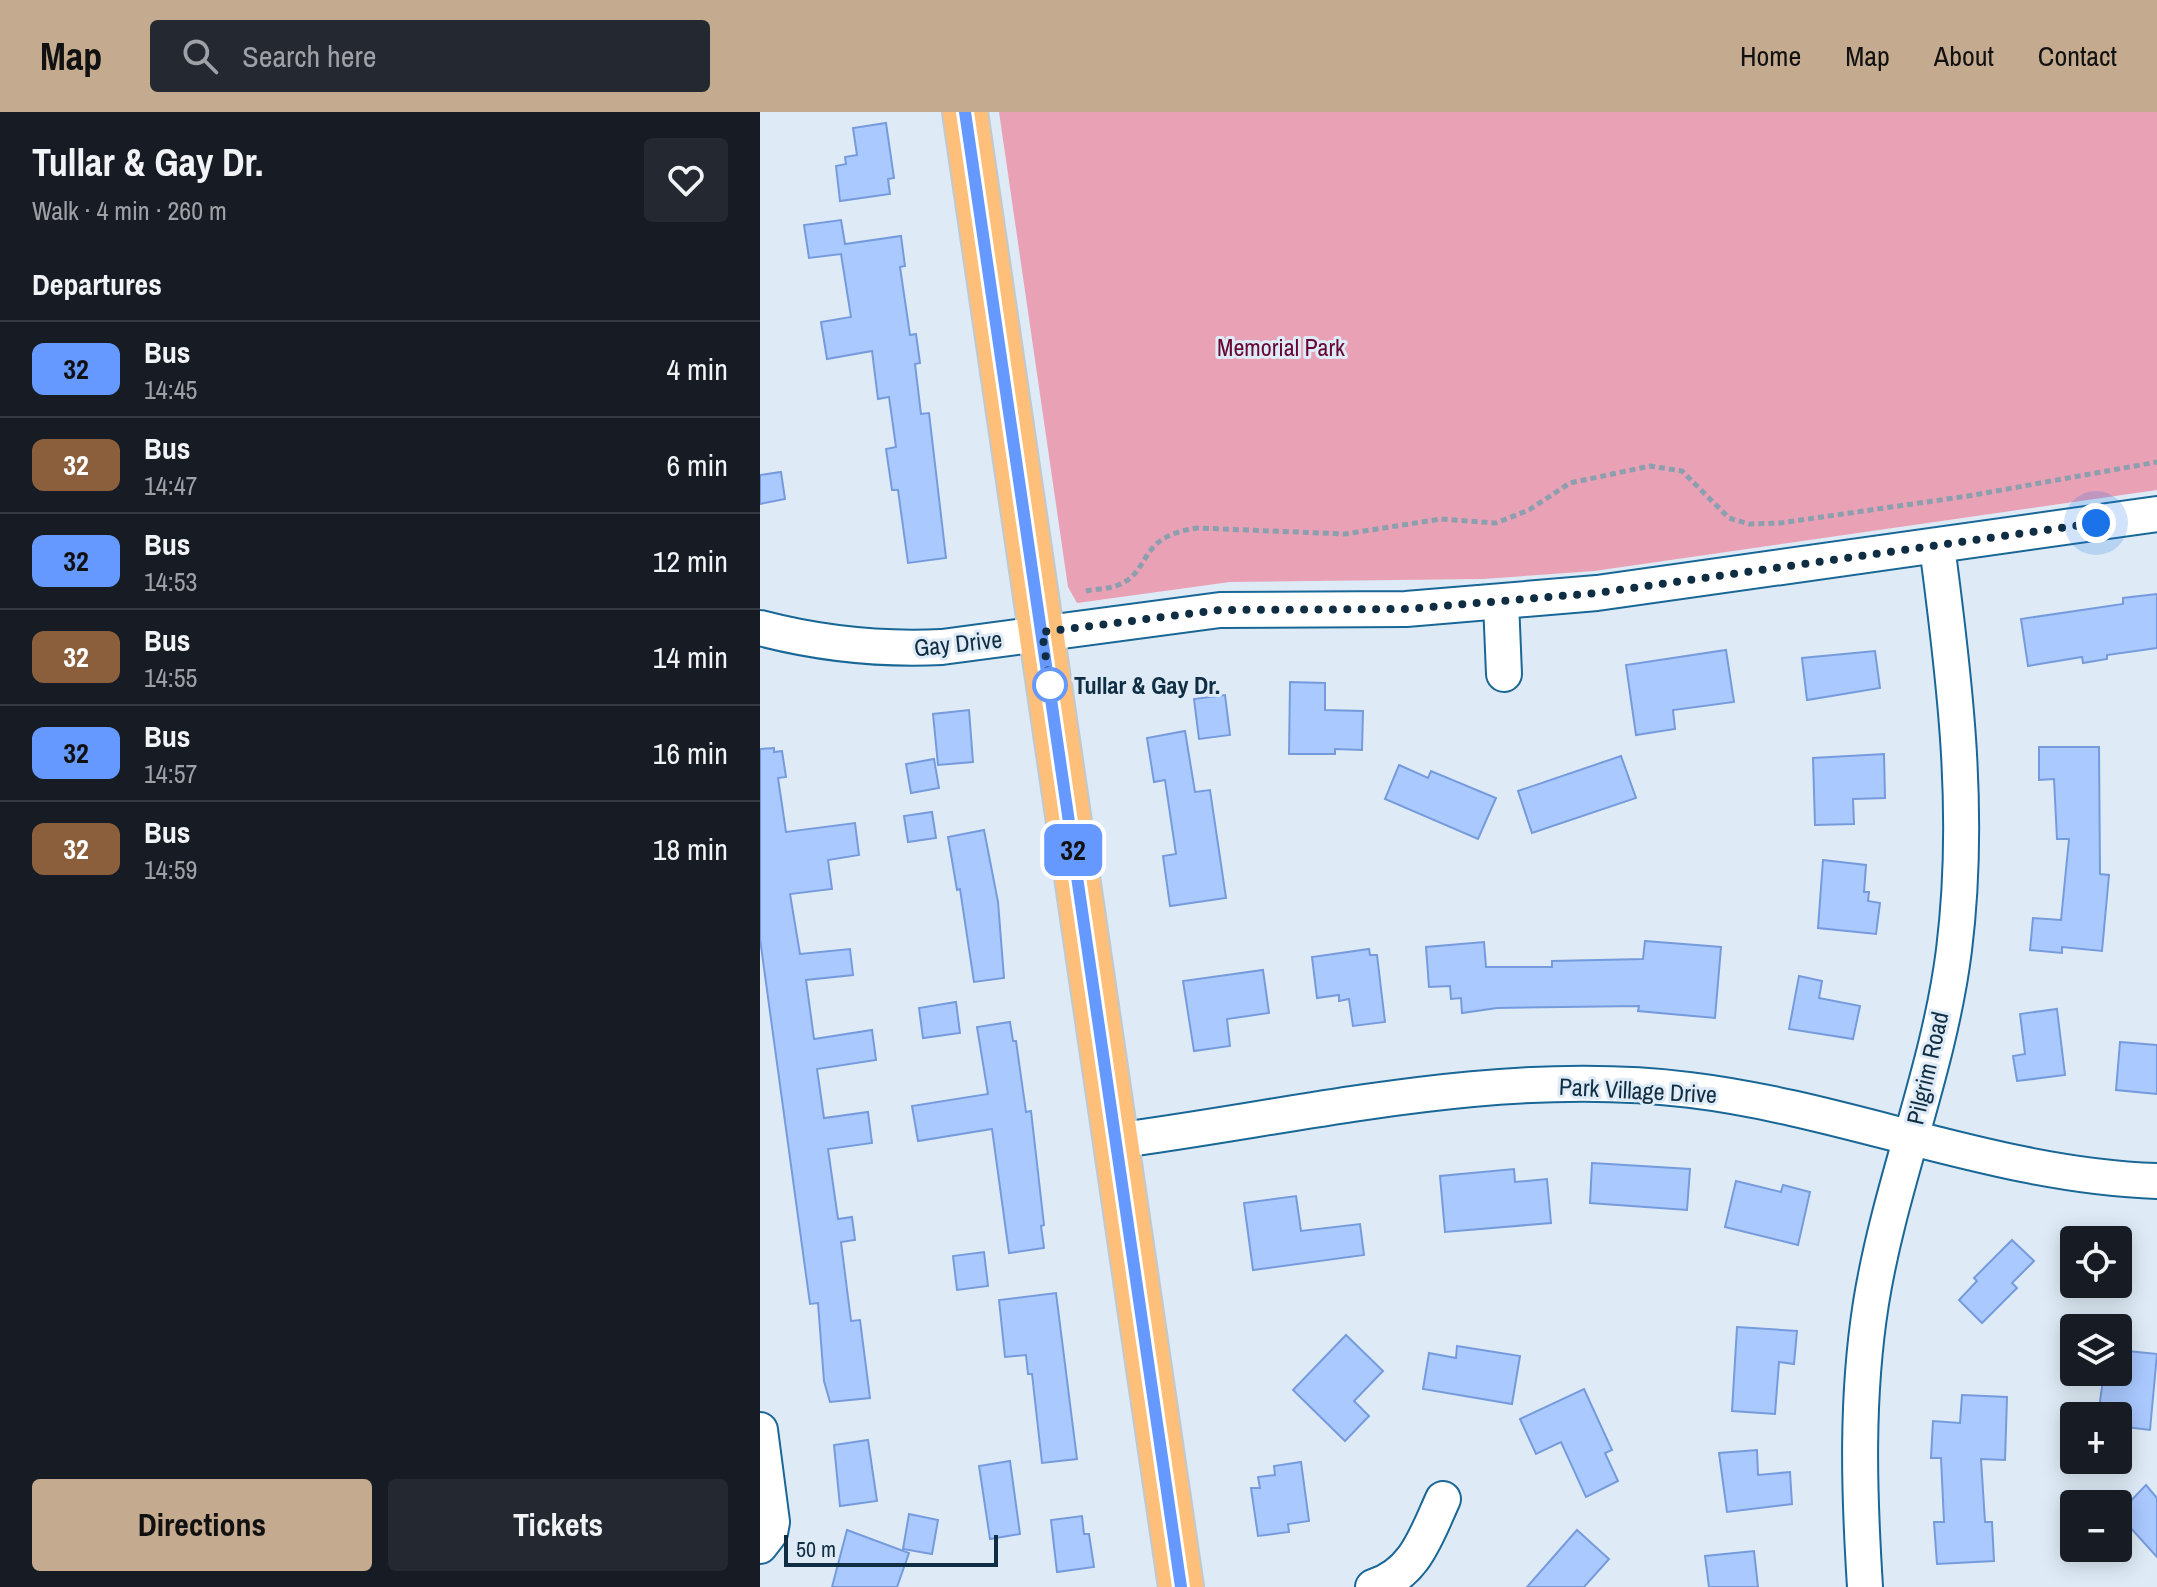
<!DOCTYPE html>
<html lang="en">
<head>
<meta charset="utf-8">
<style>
	:root { --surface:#171b24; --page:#242831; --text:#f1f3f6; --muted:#9ea1a6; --line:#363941; --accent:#c4aa8e }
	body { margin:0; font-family:"Archivo Narrow",sans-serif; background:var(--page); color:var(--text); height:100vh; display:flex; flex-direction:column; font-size:30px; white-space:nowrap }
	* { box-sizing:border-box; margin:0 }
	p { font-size:26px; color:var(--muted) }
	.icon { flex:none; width:44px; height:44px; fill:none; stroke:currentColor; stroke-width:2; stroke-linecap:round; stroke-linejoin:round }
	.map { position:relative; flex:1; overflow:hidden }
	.sheet { display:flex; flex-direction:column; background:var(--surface); width:760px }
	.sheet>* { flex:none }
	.badge { padding:0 16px; border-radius:12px; font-size:28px; line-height:52px }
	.tools { position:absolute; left:1300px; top:1114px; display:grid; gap:16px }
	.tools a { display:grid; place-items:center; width:72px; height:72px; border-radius:8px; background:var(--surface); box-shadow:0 4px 20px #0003; font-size:40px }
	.scale { position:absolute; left:24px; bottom:20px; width:214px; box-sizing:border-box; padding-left:8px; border:4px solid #102e43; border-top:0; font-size:22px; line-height:28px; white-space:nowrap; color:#102e43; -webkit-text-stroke:6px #deebf6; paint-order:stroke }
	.you { position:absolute; width:40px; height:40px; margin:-20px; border:6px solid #fff; border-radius:50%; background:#1a73e8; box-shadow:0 0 0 12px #1a73e833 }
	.map>.badge { position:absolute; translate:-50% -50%; box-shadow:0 0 0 4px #fff }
	h2 { padding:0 32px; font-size:30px; line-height:72px }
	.round { display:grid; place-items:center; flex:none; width:84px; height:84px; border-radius:8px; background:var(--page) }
	.head { display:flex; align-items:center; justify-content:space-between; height:136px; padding:0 32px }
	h1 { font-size:38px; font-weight:700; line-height:60px }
	.cta { display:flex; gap:16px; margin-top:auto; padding:16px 32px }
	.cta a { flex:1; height:92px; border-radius:8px; background:var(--accent); color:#111; font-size:32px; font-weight:700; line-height:92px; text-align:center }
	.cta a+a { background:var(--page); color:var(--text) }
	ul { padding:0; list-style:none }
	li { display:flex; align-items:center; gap:24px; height:96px; padding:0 32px; border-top:2px solid var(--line) }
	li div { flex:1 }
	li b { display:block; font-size:30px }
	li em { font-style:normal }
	li .badge { min-width:88px; font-weight:700; text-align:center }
	header { display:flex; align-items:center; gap:48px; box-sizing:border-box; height:112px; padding:0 40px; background:var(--accent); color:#111 }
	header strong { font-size:38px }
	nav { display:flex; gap:44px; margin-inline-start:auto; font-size:28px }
	.search { width:560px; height:72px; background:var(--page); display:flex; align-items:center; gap:20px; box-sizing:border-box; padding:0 28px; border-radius:8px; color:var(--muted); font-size:30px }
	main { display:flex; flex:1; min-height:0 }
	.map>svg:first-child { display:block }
	.green { fill:#e9a1b5 }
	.building { fill:#aac9ff; stroke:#769bdc; stroke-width:2 }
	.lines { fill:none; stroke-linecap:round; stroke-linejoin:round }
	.minor-casing { stroke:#196796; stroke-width:38 }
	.major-casing { stroke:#c1c9ce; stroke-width:48 }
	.path { stroke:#8b9fae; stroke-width:5; stroke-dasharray:6 4; stroke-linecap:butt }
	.minor { stroke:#fff; stroke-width:34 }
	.major { stroke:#fdbf7a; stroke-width:44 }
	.line-casing { stroke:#fff; stroke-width:18 }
	.line { stroke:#69f; stroke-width:12 }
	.walk { stroke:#102e43; stroke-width:8; stroke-dasharray:0 14.4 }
	.stop-dot { fill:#fff; stroke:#69f; stroke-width:4 }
	.labels { text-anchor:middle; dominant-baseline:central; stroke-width:6; stroke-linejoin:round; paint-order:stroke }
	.park-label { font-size:24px; fill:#670633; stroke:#deebf6 }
	.street-label { font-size:24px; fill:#102e43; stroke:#deebf6 }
	.stop-label { font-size:24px; font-weight:bold; fill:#102e43; stroke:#deebf6; text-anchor:start }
</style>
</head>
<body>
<header>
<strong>Map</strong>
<div class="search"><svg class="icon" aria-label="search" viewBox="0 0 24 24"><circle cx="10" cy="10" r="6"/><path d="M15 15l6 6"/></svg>Search here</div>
<nav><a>Home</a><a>Map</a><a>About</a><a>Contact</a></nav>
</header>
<main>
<section class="sheet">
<div class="head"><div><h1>Tullar &amp; Gay Dr.</h1><p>Walk · 4 min · 260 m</p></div><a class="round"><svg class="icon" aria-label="heart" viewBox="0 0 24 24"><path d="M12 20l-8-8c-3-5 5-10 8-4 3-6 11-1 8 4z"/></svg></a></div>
<h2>Departures</h2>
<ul>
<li><span class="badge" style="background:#69f;color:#111">32</span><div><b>Bus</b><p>14:45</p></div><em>4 min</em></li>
<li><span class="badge" style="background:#8b5e3c;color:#fff">32</span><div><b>Bus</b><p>14:47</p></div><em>6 min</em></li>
<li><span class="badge" style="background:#69f;color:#111">32</span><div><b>Bus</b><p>14:53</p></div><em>12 min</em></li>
<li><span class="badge" style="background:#8b5e3c;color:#fff">32</span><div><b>Bus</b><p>14:55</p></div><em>14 min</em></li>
<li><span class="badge" style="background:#69f;color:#111">32</span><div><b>Bus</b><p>14:57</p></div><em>16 min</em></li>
<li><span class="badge" style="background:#8b5e3c;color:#fff">32</span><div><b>Bus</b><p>14:59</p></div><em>18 min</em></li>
</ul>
<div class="cta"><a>Directions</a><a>Tickets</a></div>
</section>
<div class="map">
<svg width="1397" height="1475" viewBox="0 0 1397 1475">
	<rect width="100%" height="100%" fill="#deebf6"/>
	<path class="green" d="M239 0H1397V378L834 459 723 467 470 470 317 491 308 475Z"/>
	<g class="building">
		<path d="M126 11 134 66 128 67 130 82 80 89 76 54 86 52 85 45 97 43 93 16Z"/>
		<path d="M81 108 85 132 141 124 145 154 140 155 150 223 156 222 160 251 155 252 161 302 169 301 186 446 148 451 138 378H132L126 337 136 335 129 285 118 287 112 239 67 247 61 210 91 205 81 142 49 146 44 113Z"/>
		<path d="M21 360 25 387 0 392V363Z"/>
		<path d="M1397 482V536L1347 543V547L1323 551 1322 545 1268 554 1261 507 1363 492V486Z"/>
		<path d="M966 538 974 590 913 598 915 617 876 623 866 553Z"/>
		<path d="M1115 539 1120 576 1047 588 1042 546Z"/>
		<path d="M530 570 565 571V598L603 599 602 638 575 637V642H529Z"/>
		<path d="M465 583 470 623 439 627 434 587Z"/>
		<path d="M209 598 213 650 178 653 173 602Z"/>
		<path d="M425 619 435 680 450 678 466 786 410 794 403 744 416 742 405 668 394 670 387 626Z"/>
		<path d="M1279 635H1339L1340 762 1349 763 1342 839 1302 835V841L1270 838 1273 806 1301 808 1309 727H1297L1294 667 1279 668Z"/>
		<path d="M14 636V640L22 639 26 665 18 666 26 720 95 711 99 743 68 748 72 777 30 782 40 842 90 837 93 863 46 868 54 927 112 918 116 948 57 957 64 1006 108 1000 112 1031 68 1037 78 1107 92 1105 95 1128 81 1130 91 1209 100 1208 110 1286 70 1290 64 1269 58 1191 50 1192 0 827V637Z"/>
		<path d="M1124 642 1125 686 1093 687 1094 712 1055 713 1053 646Z"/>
		<path d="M861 644 876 686 772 721 758 679Z"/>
		<path d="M174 647 179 676 151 681 146 652Z"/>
		<path d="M639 653 668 666 671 659 736 686 718 727 625 687Z"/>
		<path d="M172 700 176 726 148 730 144 704Z"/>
		<path d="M224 718 238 790 244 866 214 870 200 777 197 778 188 725Z"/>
		<path d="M1063 748 1106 753 1104 780H1109L1108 789 1120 791 1116 822 1058 816Z"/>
		<path d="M885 829 961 835 955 906 878 899 879 894 737 896 702 901 701 886 691 887 690 874 669 875 666 835 724 830 726 855H792V849L883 847Z"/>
		<path d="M609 837 610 843H617L625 910 593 914 589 887 579 889V883L557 886 552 845Z"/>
		<path d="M503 858 509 901 467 907 470 934 434 939 423 869Z"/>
		<path d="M1039 864 1062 869 1059 886 1100 894 1093 927 1029 917Z"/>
		<path d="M196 890 200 921 163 926 159 896Z"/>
		<path d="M1297 897 1305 963 1257 969 1253 944 1265 942 1260 902Z"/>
		<path d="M250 910 253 929H256L266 1000 271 999 284 1113 281 1114 284 1136 249 1141 232 1017 158 1029 152 994 228 982 217 915Z"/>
		<path d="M1360 930 1397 933V982L1356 978Z"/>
		<path d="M832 1051 930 1057 927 1098 830 1091Z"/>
		<path d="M754 1057 755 1070 787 1067 791 1111 685 1120 680 1064Z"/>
		<path d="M976 1069 1021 1080 1023 1073 1050 1080 1038 1133 965 1115Z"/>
		<path d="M536 1084 541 1119 600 1112 604 1143 493 1158 484 1091Z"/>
		<path d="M1252 1128 1274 1149 1252 1171 1257 1176 1222 1211 1199 1188 1217 1169 1214 1166Z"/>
		<path d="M224 1140 228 1174 197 1178 193 1144Z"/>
		<path d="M296 1181 317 1347 282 1351 272 1262H268L266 1243 245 1245 239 1188Z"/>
		<path d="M977 1215 1037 1219 1034 1252 1019 1250 1015 1302 972 1299Z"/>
		<path d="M586 1223 623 1259 594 1289 609 1304 585 1329 533 1278Z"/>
		<path d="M697 1234 760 1244 752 1292 663 1277 669 1241 696 1246Z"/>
		<path d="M1358 1238 1397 1242 1390 1318 1358 1314V1304H1338L1344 1260H1358Z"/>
		<path d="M824 1277 852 1338 845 1341 858 1369 826 1385 801 1330 776 1342 760 1307Z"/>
		<path d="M1202 1283 1247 1285 1245 1348 1221 1347 1225 1410H1232L1234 1449 1177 1452 1174 1410H1184L1181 1346H1171L1173 1309 1200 1311Z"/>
		<path d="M108 1328 117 1389 80 1394 74 1333Z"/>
		<path d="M997 1338 998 1363 1030 1360 1032 1392 967 1400 959 1341Z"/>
		<path d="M250 1349 260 1422 230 1427 219 1354Z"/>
		<path d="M541 1350 549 1409 528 1412 529 1420 498 1424 491 1376H500L498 1365 515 1363 514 1354Z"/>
		<path d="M1386 1373 1397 1386V1445L1358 1402Z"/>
		<path d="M149 1402 178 1408 172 1442 143 1437Z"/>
		<path d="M322 1404 324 1422H329L334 1455 297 1460 291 1408Z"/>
		<path d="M87 1418 149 1441 137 1475H72Z"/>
		<path d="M817 1418 849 1447 824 1475H767Z"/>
		<path d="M994 1439 998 1475H949L945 1444Z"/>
	</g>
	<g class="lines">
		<g class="minor-casing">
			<g id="minor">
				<path d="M741 490 744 562"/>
				<path d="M0 516C61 532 119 538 182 535L460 498 646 497 837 481 1397 402"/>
				<path d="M354 1029C543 1004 738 954 930 978 1087 997 1238 1064 1397 1069"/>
				<path d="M0 1318 12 1410 10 1421 0 1434"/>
				<path d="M613 1475C655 1462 666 1424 683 1387"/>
				<path d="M1105 1475C1099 1380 1096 1286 1111 1191 1130 1072 1179 958 1194 838 1211 702 1195 570 1177 434"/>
			</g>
		</g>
		<g class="major-casing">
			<path id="major" d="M205 0 421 1475"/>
		</g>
		<path class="path" d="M326 479C336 477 349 477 358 473 393 460 375 424 438 416L585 422 681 407 736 411 769 398 810 371 890 354 922 359 969 406 989 412 1020 411 1208 384 1397 350"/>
		<use href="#minor" class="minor"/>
		<use href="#major" class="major"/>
	</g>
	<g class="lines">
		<g class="line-casing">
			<path id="line" d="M205 0 421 1475"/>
		</g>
		<use href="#line" class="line"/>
		<path class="walk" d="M290 573 291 580 282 520 460 498 646 497 837 481 1336 411"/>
	</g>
	<circle class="stop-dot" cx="290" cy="573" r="16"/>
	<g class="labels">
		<g class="park-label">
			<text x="521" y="235">Memorial Park</text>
		</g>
		<g class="street-label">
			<text transform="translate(198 531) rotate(-6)">Gay Drive</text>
			<text transform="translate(1167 956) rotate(-77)">Pilgrim Road</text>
			<text transform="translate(878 978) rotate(3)">Park Village Drive</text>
		</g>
		<g class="stop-label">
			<text x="314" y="573">Tullar &amp; Gay Dr.</text>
		</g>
	</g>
</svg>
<div class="tools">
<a><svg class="icon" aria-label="locate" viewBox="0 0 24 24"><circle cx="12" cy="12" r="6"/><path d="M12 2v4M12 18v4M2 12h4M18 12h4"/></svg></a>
<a><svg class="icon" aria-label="layers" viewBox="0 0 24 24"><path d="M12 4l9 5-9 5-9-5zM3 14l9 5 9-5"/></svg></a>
<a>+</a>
<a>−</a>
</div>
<div class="scale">50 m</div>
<div class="you" style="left:1336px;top:411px"></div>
<b class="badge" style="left:313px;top:738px;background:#69f;color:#111">32</b>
</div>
</main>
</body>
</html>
